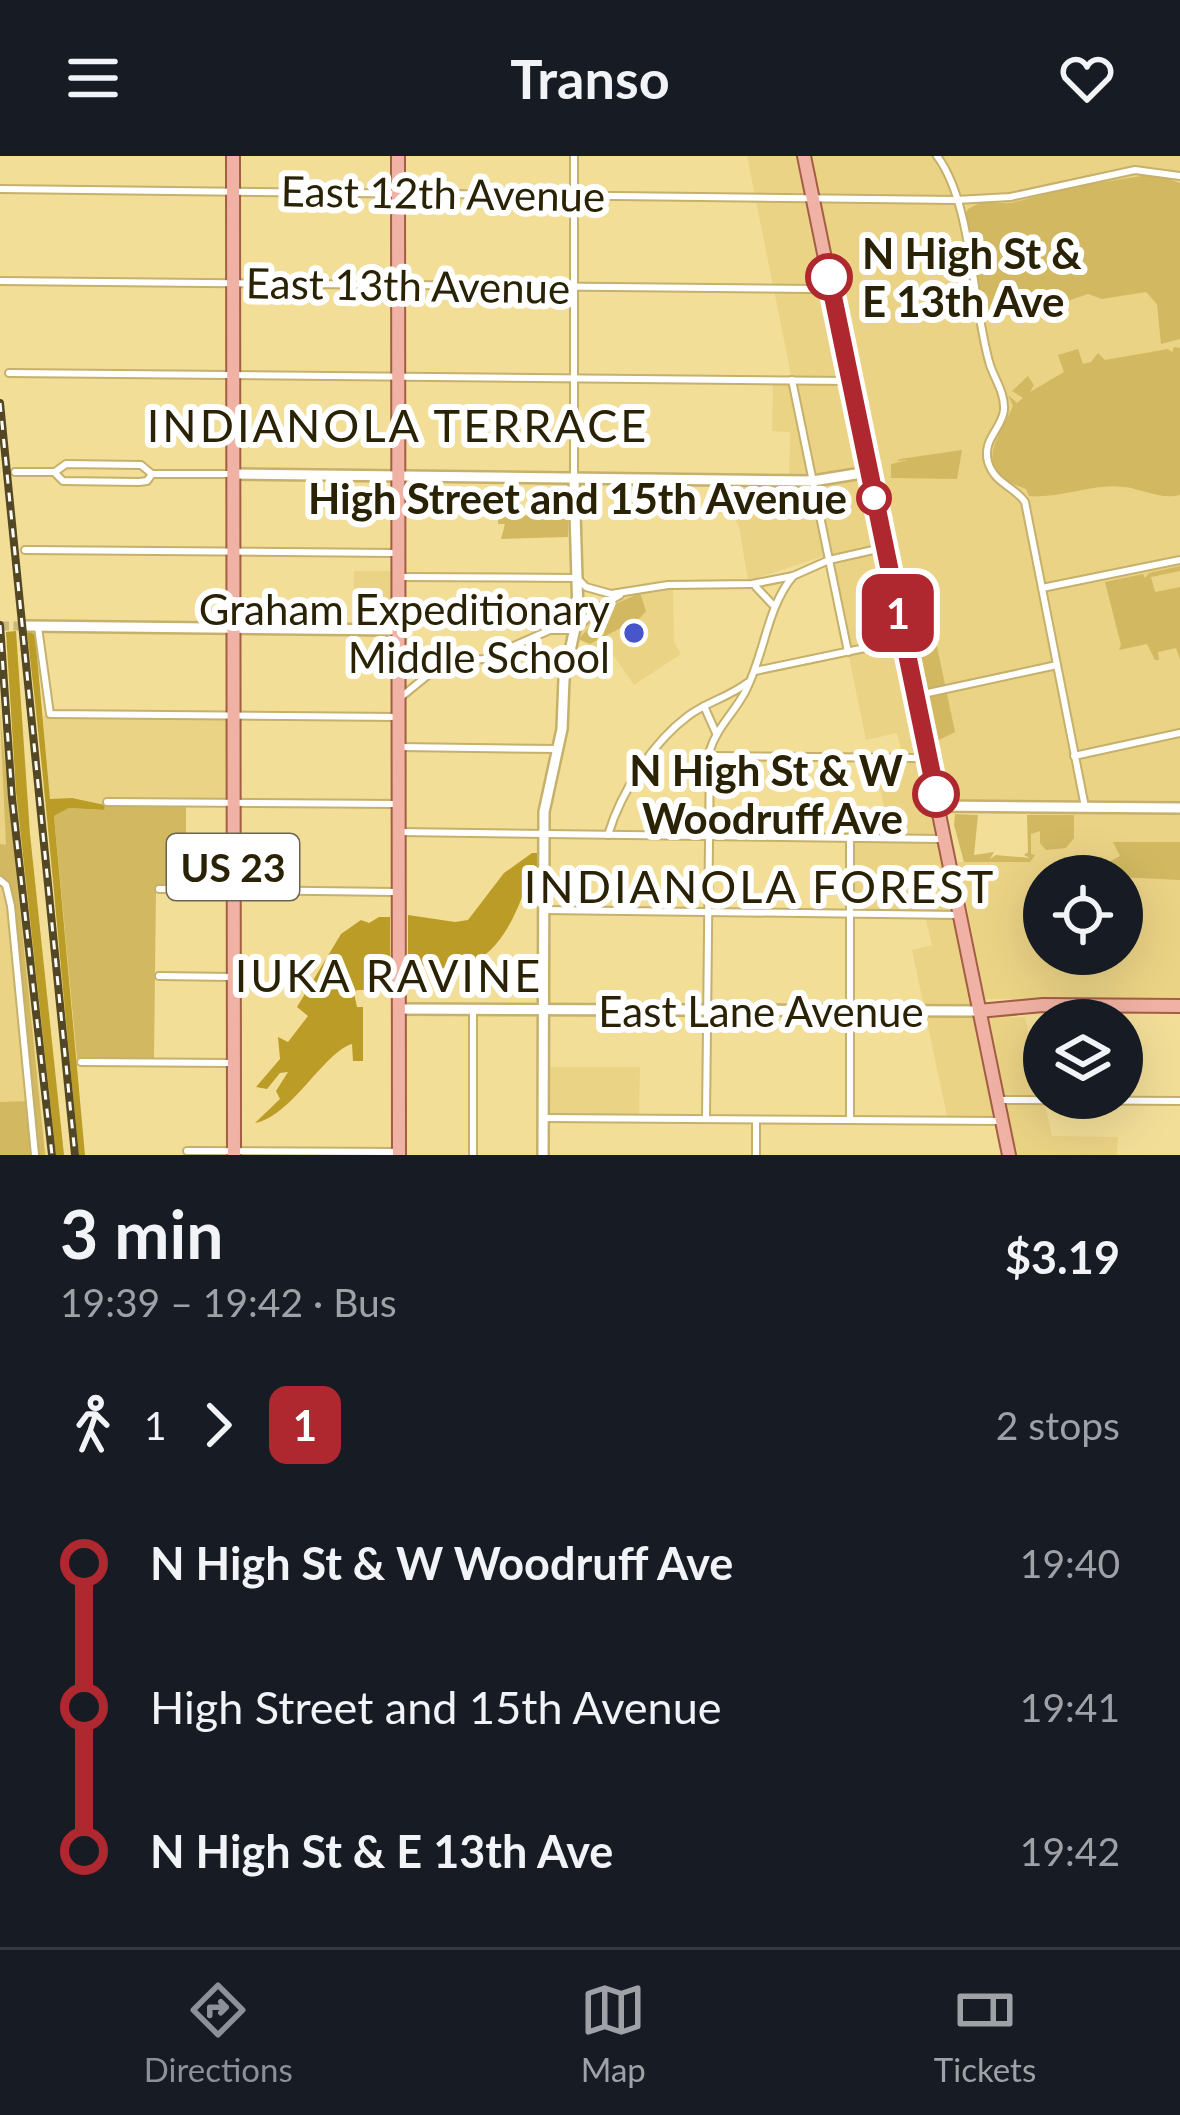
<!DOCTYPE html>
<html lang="en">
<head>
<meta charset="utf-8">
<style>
	:root { --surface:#171b24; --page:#20242c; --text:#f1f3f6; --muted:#9ea1a6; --line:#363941; --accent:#8c9099 }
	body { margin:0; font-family:Lato,sans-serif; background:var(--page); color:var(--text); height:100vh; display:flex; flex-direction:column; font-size:45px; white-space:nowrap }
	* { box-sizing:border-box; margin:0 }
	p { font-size:39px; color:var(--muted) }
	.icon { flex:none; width:66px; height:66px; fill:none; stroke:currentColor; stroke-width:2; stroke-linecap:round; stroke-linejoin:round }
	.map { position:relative; height:999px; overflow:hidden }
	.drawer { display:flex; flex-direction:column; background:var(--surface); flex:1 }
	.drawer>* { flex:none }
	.badge { padding:0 24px; border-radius:18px; font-size:42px; line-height:78px }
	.buttons { position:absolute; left:1023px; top:699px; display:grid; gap:24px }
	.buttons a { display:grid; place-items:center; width:120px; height:120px; border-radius:50%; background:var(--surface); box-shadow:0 12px 48px #0002; font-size:60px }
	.map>.badge { position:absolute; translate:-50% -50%; box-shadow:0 0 0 6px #fff }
	.legs { display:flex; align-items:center; gap:18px; height:132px; padding:0 60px; font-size:39px }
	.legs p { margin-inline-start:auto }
	.head { display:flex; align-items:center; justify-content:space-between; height:204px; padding:0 60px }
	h1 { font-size:66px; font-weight:700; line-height:90px }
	ul { padding:0 60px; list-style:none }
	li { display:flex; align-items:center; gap:42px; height:144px; font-size:45px }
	li i { display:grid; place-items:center; width:18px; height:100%; margin:0 15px; background:currentColor }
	li i::after { content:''; width:30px; height:30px; margin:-15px; border:9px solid; border-radius:50%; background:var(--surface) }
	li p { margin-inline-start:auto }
	li:first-child i { background:linear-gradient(#0000 50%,currentColor 0) }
	li:last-child i { background:linear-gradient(currentColor 50%,#0000 0) }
	header { display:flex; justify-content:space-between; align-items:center; height:156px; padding:0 60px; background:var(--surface); font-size:54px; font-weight:700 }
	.dock { display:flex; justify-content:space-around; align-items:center; height:168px; border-top:3px solid var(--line); background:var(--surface); font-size:33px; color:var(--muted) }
	.dock a { display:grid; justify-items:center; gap:6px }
	.dock .active { color:var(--accent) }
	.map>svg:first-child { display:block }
	.built { fill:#ebd385; fill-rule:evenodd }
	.green { fill:#d1b861 }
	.forest { fill:#ba9c26 }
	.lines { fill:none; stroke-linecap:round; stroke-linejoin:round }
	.secondary-tunnel { stroke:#cbb87b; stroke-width:9; stroke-dasharray:9 4.5; stroke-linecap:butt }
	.street-casing { stroke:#c5b06c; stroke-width:10 }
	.secondary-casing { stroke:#c5b06c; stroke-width:14 }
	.primary-casing { stroke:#a45e45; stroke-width:16 }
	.street { stroke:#fff; stroke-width:6 }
	.secondary { stroke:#fff; stroke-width:9 }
	.primary { stroke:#f0b2a4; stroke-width:12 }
	.rail-casing { stroke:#534823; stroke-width:8 }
	.rail { stroke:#fff; stroke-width:3; stroke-dasharray:9; stroke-linecap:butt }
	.line-1-casing { stroke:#fff; stroke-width:27 }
	.line-1 { stroke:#af272f; stroke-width:18 }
	.stop-1-dot { fill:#fff; stroke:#af272f; stroke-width:6 }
	.poi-dot { fill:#4956cb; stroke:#fff; stroke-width:4.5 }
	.labels { text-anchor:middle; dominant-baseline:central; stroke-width:12; stroke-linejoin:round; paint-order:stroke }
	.shield { fill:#fff; stroke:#6a6450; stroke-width:3 }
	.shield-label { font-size:39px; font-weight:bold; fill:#2a2205 }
	.street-label { font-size:42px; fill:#2a2205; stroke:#fff }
	.stop-label { font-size:42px; font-weight:bold; fill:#2a2205; stroke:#fff; text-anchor:end }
	.poi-label { font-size:42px; fill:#2a2205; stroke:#fff; text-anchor:end }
	.neighbourhood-label { font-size:45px; letter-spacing:3px; fill:#2a2205; stroke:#fff }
</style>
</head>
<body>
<header><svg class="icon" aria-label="menu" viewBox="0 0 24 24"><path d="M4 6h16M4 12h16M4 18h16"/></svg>Transo<svg class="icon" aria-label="heart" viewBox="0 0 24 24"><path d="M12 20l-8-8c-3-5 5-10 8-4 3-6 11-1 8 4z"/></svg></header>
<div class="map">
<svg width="1180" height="999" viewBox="0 0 1180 999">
	<rect width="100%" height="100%" fill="#f3de98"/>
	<g class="built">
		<path d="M747 0H1180V844L985 843 958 706H1029L1030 646 944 643 909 483 928 630 975 862 1025 861 1052 980 1118 981 1117 999H1009L1002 966 948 965 912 794 932 789 925 760 849 758 851 681 890 682 874 601H903L897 577 866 584 829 404 824 400 748 425 739 370 729 354V327H789L790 276 772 275 773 222 791 219ZM1044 720H1122V798H1044Z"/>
		<path d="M354 415H400V475H353Z"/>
		<path d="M673 431 674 486 681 498 634 529 614 500 573 482 596 453 624 437Z"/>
		<path d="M0 540 46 999H0Z"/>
		<path d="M43 560 230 561 233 647 105 649 72 642 50 644Z"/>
		<path d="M543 911H640L639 962H543Z"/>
	</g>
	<g class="green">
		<path d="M1154 18 1180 27V183L1161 188 1157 148 1146 136 1102 143 1088 138 1041 154 1011 149 989 154 983 150 964 61 968 53 979 47H1011L1072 31Z"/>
		<path d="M1174 191 1180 192V339C1160 344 1144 333 1124 331 1093 327 1061 343 1029 340L1026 333C971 314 996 286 1013 250L1008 239 1017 247 1023 242 1012 235 1028 220 1034 229 1030 236 1064 216 1058 199 1078 193 1083 208 1091 206 1098 197 1105 204 1168 193 1172 196Z"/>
		<path d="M962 294 957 323 891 322V308L908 304 896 305 900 303Z"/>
		<path d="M498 359 568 360V381L501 383 505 368H498Z"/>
		<path d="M1180 410V415L1151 421 1155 436 1180 431V503L1176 492 1158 496 1159 504H1155L1147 488 1119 494 1121 489 1105 426 1143 418 1145 422 1149 417Z"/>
		<path d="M640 437 646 455 640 462 590 488 579 483 604 453Z"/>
		<path d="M920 471 935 481 955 576 937 585 915 480Z"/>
		<path d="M0 558 45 999H0V946L29 945 10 739 0 724V688L6 689Z"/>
		<path d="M186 647V733H156L154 903H77L54 660 69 652 103 654 105 649Z"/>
		<path d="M955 658 978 659 974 699 994 696 990 703 996 699 1030 702 1024 699 1028 696 1027 659H1074V682L1066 692 1046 694 1040 687V675L1031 678V698L1035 699 1030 706H964L954 669Z"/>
		<path d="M1113 686H1180V724L1098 720V712L1120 700Z"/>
	</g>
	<g class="forest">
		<path d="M16 475 30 678 64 999H56L16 636 6 476Z"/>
		<path d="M27 476 35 478 50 643 72 642 105 649 104 654 69 652 54 660 85 999H79C61 824 48 650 27 476Z"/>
		<path d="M532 697H538V738L522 741C501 796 471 827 408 805V759L455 766 468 764 504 717Z"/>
		<path d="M379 761H390V834H357L354 837 357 851H363V905H353L352 888C325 895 291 961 255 967L280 943 276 935 288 916 280 917 267 933 256 931 280 903 278 881 288 886 308 860 297 851 341 778 361 764 369 767Z"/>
	</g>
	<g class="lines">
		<path class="secondary-tunnel" d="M0 470H27"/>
		<g class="street-casing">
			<g id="street">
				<path d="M937 0C973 48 972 150 990 209 995 224 1005 237 1004 254 1002 273 982 283 988 306 994 327 1015 331 1025 346L1085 651"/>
				<path d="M0 33 956 44 1010 41 1135 14 1180 20"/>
				<path d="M0 125 815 133"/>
				<path d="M9 217 851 225"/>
				<path d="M792 224 848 496"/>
				<path d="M15 316H55L66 308 141 309 152 318H232"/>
				<path d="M55 317 63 325 139 326 147 325 152 318"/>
				<path d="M574 322V0"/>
				<path d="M25 394 395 397"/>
				<path d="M399 421 577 422 586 431 611 438 668 429 752 428 793 420 829 404 882 392"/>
				<path d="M756 431 773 449"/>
				<path d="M1042 432 1180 404"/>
				<path d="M38 471 50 558 399 561"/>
				<path d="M755 515 903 484"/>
				<path d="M914 540 1057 509"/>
				<path d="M401 541 444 506 484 503 550 474H576L596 453 620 439"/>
				<path d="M704 550 716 577"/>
				<path d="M399 591 557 593"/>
				<path d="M709 600 916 602 926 607"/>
				<path d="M1074 600 1180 577"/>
				<path d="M107 646 399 648"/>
				<path d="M399 676 941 683"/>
				<path d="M608 679C621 636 652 587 688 560 707 546 729 541 747 527"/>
				<path d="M0 724 6 729 11 750 35 999"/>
				<path d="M159 733 395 736"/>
				<path d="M544 754 960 759"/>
				<path d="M159 820 233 821"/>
				<path d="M81 906 233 907"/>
				<path d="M1001 944 1180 945"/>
				<path d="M544 962 1002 965"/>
				<path d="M706 963 710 594C717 571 734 557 745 536 765 498 766 453 793 420"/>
				<path d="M850 964V681"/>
				<path d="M187 995 399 996"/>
				<path d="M473 999V853"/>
				<path d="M756 999V964"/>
			</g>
		</g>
		<g class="secondary-casing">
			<g id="secondary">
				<path d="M232 318 813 325 868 316"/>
				<path d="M27 470 398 474"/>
				<path d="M939 650 1180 652"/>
				<path d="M399 853 979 855"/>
				<path d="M543 999 544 656 562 573 564 523 578 458 574 322"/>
			</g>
		</g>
		<g class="primary-casing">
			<g id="primary">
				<path d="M233 0 234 999"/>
				<path d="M398 0 399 999"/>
				<path d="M804 0 1009 999"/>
				<path d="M979 855 1043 849 1180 850"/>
			</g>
		</g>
		<use href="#street" class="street"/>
		<use href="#secondary" class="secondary"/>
		<use href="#primary" class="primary"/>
		<g class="rail-casing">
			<g id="rail">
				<path d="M0 247 75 999"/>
				<path d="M0 469 12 642 52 999"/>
			</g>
		</g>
		<use href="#rail" class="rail"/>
	</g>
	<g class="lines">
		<g class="line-1-casing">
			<path id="line-1" d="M829 121 936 638"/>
		</g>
		<use href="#line-1" class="line-1"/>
	</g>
	<g class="stop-1-dot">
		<circle cx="829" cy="121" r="21"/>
		<circle cx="874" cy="342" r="15"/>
		<circle cx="936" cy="638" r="21"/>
	</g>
	<circle class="poi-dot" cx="634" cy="477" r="12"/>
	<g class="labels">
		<rect class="shield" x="167" y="678" width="132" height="66" rx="9"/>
		<g class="shield-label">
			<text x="233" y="711">US 23</text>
		</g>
		<g class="street-label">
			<text transform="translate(443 37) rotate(1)">East 12th Avenue</text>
			<text transform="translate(408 129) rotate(1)">East 13th Avenue</text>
			<text x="761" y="855">East Lane Avenue</text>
		</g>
		<g class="stop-label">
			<text x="862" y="97" text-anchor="start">N High St &amp;<tspan x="862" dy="48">E 13th Ave</tspan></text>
			<text x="847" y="342">High Street and 15th Avenue</text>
			<text x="903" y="614">N High St &amp; W<tspan x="903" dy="48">Woodruff Ave</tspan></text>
		</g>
		<g class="poi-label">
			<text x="610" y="453">Graham Expeditionary<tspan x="610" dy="48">Middle School</tspan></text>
		</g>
		<g class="neighbourhood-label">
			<text x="398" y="269">INDIANOLA TERRACE</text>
			<text x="760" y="730">INDIANOLA FOREST</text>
			<text x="389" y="819">IUKA RAVINE</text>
		</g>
	</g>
</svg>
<div class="buttons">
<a><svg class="icon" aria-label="locate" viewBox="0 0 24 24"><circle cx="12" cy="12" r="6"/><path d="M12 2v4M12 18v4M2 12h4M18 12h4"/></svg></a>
<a><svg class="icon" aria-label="layers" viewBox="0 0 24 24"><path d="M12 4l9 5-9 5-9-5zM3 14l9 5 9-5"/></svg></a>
</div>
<b class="badge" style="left:898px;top:457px;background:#af272f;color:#fff">1</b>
</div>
<section class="drawer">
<div class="head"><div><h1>3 min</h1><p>19:39 – 19:42 · Bus</p></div><b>$3.19</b></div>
<div class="legs"><svg class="icon" aria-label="walk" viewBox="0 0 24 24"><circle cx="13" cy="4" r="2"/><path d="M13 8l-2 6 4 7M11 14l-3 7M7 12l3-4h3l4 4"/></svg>1<svg class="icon" aria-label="forward" viewBox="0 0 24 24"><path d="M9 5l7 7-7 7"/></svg><b class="badge" style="background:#af272f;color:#fff">1</b><p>2 stops</p></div>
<ul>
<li><i style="color:#af272f"></i><b>N High St &amp; W Woodruff Ave</b><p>19:40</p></li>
<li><i style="color:#af272f"></i><span>High Street and 15th Avenue</span><p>19:41</p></li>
<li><i style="color:#af272f"></i><b>N High St &amp; E 13th Ave</b><p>19:42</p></li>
</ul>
</section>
<nav class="dock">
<a class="active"><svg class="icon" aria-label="directions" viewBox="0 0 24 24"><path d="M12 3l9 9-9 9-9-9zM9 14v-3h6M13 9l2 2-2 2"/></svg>Directions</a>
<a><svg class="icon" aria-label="map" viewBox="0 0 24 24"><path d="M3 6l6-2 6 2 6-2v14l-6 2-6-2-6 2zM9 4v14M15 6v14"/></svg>Map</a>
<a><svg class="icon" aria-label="tickets" viewBox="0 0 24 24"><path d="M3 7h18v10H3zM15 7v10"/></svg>Tickets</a>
</nav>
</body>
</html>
